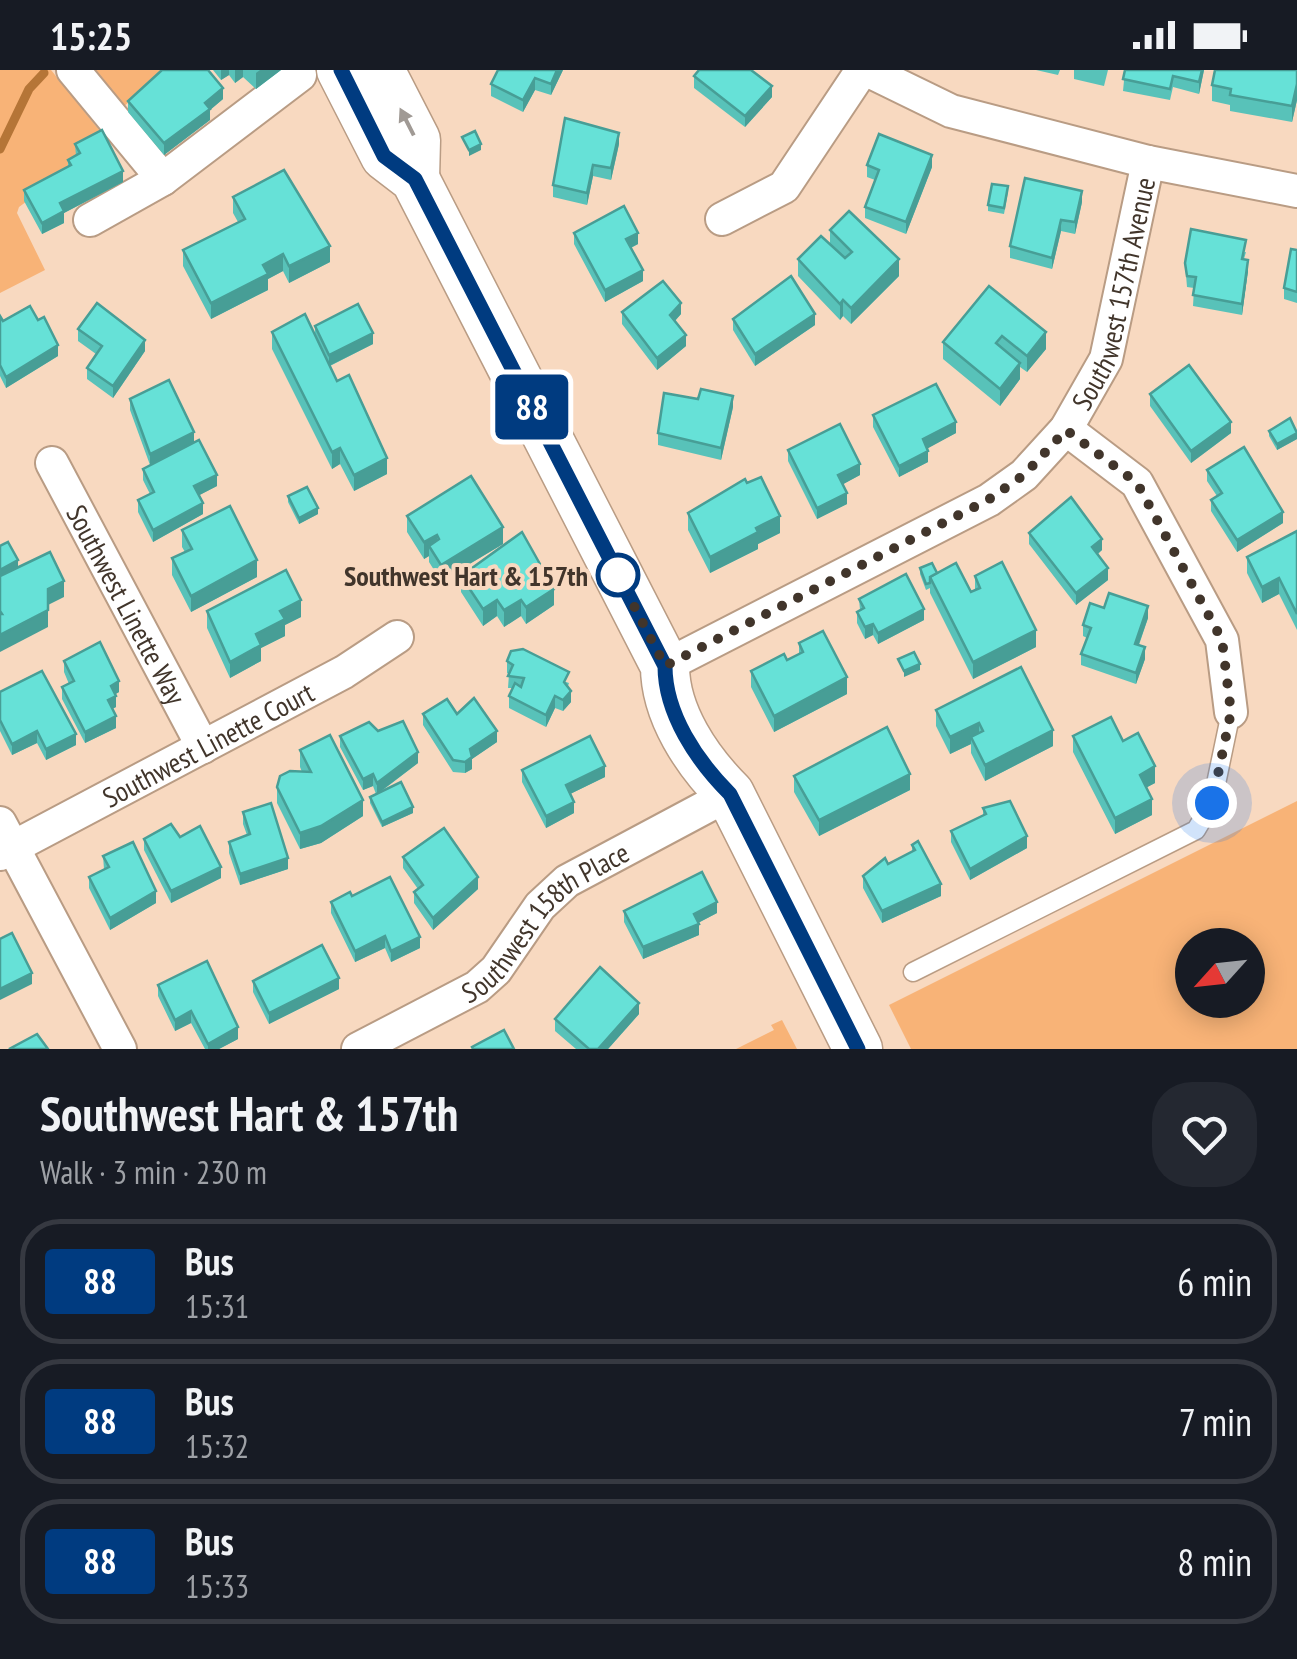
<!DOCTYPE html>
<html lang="en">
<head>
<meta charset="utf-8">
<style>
	:root { --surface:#171b24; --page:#242831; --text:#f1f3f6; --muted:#9ea1a6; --line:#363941 }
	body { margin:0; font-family:"PT Sans Narrow",sans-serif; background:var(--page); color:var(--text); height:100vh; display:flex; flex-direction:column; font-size:38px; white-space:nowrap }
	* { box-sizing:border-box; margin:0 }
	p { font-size:32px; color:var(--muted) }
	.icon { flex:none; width:55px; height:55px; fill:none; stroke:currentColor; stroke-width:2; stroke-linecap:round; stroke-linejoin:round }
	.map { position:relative; height:979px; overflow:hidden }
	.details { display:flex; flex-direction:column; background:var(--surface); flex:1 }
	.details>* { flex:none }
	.badge { padding:0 20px; border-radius:8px; font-size:35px; line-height:65px }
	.needle { width:65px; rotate:243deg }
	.fabs { position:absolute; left:1175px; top:858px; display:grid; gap:20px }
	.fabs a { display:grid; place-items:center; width:90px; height:90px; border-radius:50%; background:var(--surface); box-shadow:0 5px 25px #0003; font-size:50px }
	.you { position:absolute; width:50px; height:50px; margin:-25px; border:8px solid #fff; border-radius:50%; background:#1a73e8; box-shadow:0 0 0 15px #1a73e833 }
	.map>.badge { position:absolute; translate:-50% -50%; box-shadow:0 0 0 5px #fff }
	.round { display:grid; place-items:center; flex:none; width:105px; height:105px; border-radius:40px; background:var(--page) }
	.summary { display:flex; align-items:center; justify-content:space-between; height:170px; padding:0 40px }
	h1 { font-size:48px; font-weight:700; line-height:75px }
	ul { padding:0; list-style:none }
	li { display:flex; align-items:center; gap:30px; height:125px; margin:0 20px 15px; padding:0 20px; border:5px solid var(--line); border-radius:40px }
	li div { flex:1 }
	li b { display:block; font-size:38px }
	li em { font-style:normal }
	li .badge { min-width:110px; font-weight:700; text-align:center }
	.status { display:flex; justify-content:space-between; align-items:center; height:70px; padding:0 50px; background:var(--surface); direction:ltr }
	.status svg { height:28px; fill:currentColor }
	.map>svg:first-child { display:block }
	.green { fill:#f8b377; fill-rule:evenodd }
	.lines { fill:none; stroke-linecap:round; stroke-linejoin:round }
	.stream { stroke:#b57537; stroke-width:9 }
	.service-casing { stroke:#b99c84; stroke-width:21 }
	.minor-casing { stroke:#b99c84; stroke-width:36 }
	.secondary-casing { stroke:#b99c84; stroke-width:51 }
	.service { stroke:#fff; stroke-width:18 }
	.minor { stroke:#fff; stroke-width:32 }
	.secondary { stroke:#fff; stroke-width:48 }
	.wall { fill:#58c2b9 }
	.shaded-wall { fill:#479e96 }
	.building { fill:#66e1d7; stroke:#479e96; stroke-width:2.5 }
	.oneway { fill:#a09a95 }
	.line-casing { stroke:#fff; stroke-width:22 }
	.line { stroke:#003b80; stroke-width:15 }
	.walk { stroke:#41352b; stroke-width:10; stroke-dasharray:0 18 }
	.stop-dot { fill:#fff; stroke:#003b80; stroke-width:5 }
	.labels { text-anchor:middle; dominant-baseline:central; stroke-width:8; stroke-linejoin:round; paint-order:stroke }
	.street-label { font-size:28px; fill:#41352b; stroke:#f8d9c0 }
	.stop-label { font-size:28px; font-weight:bold; fill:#41352b; stroke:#f8d9c0; text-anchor:end }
</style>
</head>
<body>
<div class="status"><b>15:25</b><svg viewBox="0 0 49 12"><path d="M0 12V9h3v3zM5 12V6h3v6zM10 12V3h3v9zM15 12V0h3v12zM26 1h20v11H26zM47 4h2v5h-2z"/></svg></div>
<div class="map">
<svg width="1297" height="979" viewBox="0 0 1297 979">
	<rect width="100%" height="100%" fill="#f8d9c0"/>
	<g class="green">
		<path d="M0 0H51L104 66 77 94 19 137 17 143 45 200 0 223Z"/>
		<path d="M83 0H169L118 41Z"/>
		<path d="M1297 731V979H911L889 935ZM1192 875H1248V930H1192Z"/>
		<path d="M782 950 797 979H736L774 960 771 955Z"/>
	</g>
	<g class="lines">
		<path class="stream" d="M0 79 29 19 44 3"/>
		<g class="service-casing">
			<path id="service" d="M913 902 1196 760 1212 733 1231 642"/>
		</g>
		<g class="minor-casing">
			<g id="minor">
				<path d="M73 0 163 109"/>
				<path d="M867 0 951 41 1148 92 1297 121"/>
				<path d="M722 149 784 117 862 0"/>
				<path d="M90 150 163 109 300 5"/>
				<path d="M1066 359 1137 413 1222 570 1231 642"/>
				<path id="s1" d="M52 393 203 677"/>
				<path id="s2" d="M665 596 989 430 1024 405 1066 359 1106 289 1148 92"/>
				<path d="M0 753 120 979"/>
				<path id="s3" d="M0 784 344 602 397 567"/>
				<path id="s4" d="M358 979 477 917 496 900 540 836 567 811 730 724"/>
			</g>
		</g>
		<g class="secondary-casing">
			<g id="secondary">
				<path d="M341 0 385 86 415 109 665 596C665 644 697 691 730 724L858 979"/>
				<path d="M380 0 416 70 415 109"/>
			</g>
		</g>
		<use href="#service" class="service"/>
		<use href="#minor" class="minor"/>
		<use href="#secondary" class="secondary"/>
	</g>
	<g class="wall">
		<path d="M213 0H281L256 19 243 7 235 13 229 5 221 10Z"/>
		<path d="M563 0 551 25 535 20 523 42 491 26V14Z"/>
		<path d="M1036 0H1060L1058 5Z"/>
		<path d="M1074 0H1108L1104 16 1074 9Z"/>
		<path d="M1125 0H1204L1199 24 1173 17 1170 30 1123 21Z"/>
		<path d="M1297 0V30L1292 52 1230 41V35L1212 31V15Z"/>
		<path d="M694 6 772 27 745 57 694 18Z"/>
		<path d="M223 29 210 40V50L164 85 128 42V31Z"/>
		<path d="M75 74 123 112 64 143V153L42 164 24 131V120L68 97V90L76 86Z"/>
		<path d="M619 74 611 110 593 106 587 135 553 127V115Z"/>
		<path d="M867 95 932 97 906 164 865 148V137L875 110 867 107Z"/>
		<path d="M1008 122 1004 144 988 141V135Z"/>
		<path d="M233 127 330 192 289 213 283 201 268 209V220L211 249 183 196V180L238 152 233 143Z"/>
		<path d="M1082 132 1075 164 1061 161 1052 199 1010 188V176Z"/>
		<path d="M830 160 899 206 851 254 843 246 840 250 798 206V189L830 174Z"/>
		<path d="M574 163 638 174 631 178 643 211 605 232 574 174Z"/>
		<path d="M1297 180V233L1284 229V218Z"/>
		<path d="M1246 182 1244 189 1248 201 1242 245 1193 236 1194 218 1187 217 1185 193Z"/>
		<path d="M989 216 1046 279 1027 302 1020 297V309L1000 336 943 289V272Z"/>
		<path d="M622 242 681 244 675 251 686 276 657 300 622 254Z"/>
		<path d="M0 246 3 251 58 286 6 318 0 306Z"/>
		<path d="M733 249 815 255 755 296 733 260Z"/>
		<path d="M315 256 373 274 330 296 387 404 354 421 340 394 332 399 272 279V262L315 264Z"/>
		<path d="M78 259 145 281 113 328 87 309V298L96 284 78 271Z"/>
		<path d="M1150 324 1231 363 1191 393 1150 336Z"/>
		<path d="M130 329 194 373 217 416 199 425 203 444 153 472 138 442V430L150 424 143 410V399L150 395 130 340Z"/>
		<path d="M733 337 721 390 658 375V363Z"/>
		<path d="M873 345 956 363 927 378 928 392 899 407 873 357Z"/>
		<path d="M1297 360V369L1277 380 1269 366V361Z"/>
		<path d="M788 380 860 405 843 414 847 434 817 449 788 391Z"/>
		<path d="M1207 400 1283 453 1237 482 1211 441V430L1217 426 1207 411Z"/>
		<path d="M288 426 318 444 299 454 288 432Z"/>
		<path d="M688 443 780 463 758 474V479L710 503 688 460Z"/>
		<path d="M407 446 503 474 441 511 429 492V486L424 489 407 462Z"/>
		<path d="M182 460 257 507 191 542 172 505V488L185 482 182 477Z"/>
		<path d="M1297 461V560L1279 524 1262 533 1247 503V487Z"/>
		<path d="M1029 463 1102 480 1098 484 1108 510 1076 535 1029 474Z"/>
		<path d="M920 498 937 503 971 522 975 520V506L1036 577 973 609 930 523V518L926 520 920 504Z"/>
		<path d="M461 506 554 535 526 554 521 546 504 557 497 546 483 556 461 522Z"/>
		<path d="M859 529 924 550 878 574 873 565 865 569 857 553V542L860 540Z"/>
		<path d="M1104 538 1148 548 1139 575 1145 589 1136 614 1081 595V584L1087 568 1083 566V555Z"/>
		<path d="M207 541 301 547 285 555V566L261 578V591L230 608 207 558Z"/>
		<path d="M799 573 847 624 774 662 751 617V601L787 590 799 584Z"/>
		<path d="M64 591 119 622 115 624 116 637 112 639 116 658 85 673 62 629V617L69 614 64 602Z"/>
		<path d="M507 591 569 613 568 616 571 632 563 641 555 638 546 657 509 638V626L513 618H508L509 604 507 603Z"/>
		<path d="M0 622 76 675 46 690 37 673 12 685 0 661Z"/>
		<path d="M936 640 1053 676 985 711 971 683V674L950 684 936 656Z"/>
		<path d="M423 644H457L497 672 472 689V699L465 703 453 702 423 655Z"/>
		<path d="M378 661 418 693 379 723 413 743 382 757 370 733V727L376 724 373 716 363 720 340 677V666Z"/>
		<path d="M1073 666 1123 671 1155 713 1147 717 1152 745 1115 764 1073 682Z"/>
		<path d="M300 680 363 746 321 773 300 779 277 733V717L302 702 300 697Z"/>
		<path d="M522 700 605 707 570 724 574 743 546 758 522 712Z"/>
		<path d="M794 706 910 720 819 766 794 722Z"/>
		<path d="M983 738 1027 778 970 810 951 772V761L983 745Z"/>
		<path d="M243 742 288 799 240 815 229 783V772L247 765 243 754Z"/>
		<path d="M180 767 221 808 171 833 144 780V769Z"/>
		<path d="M912 775 941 826 882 853 863 818V806L912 782Z"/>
		<path d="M103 786 156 833 110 860 89 818V807L104 799Z"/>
		<path d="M403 787 478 819 433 860 414 833V822L418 819 403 798Z"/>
		<path d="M352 826 420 878 391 892 385 878 355 892 331 843V832Z"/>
		<path d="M624 841 717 843 698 853 699 865 643 889 624 852Z"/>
		<path d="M253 911 339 919 269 954 253 922Z"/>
		<path d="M158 915 238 969 219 979H205L191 953 175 961 158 926Z"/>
		<path d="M639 944 608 979H576L555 961V949Z"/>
	</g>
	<g class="shaded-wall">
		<path d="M221 0H229V5L221 10Z"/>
		<path d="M235 0H243V7L235 13Z"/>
		<path d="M260 0H281L256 19V3Z"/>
		<path d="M557 0H563L551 25V14Z"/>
		<path d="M1202 0H1204L1199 24V12Z"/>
		<path d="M535 8V20L523 42V30Z"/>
		<path d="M1297 14V30L1292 52V36Z"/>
		<path d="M772 16V27L745 57V46Z"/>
		<path d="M223 18V29L210 40V50L164 85V73L205 33Z"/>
		<path d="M619 63V74L611 110V98Z"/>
		<path d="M481 74V80L469 86V80Z"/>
		<path d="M932 85V97L906 164V152Z"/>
		<path d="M593 95V106L587 135V123Z"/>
		<path d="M123 101V112L64 143V153L42 164V153L60 133Z"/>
		<path d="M1082 121V132L1075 164V152Z"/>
		<path d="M1061 150V161L1052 199V188Z"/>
		<path d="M638 163V174L626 180V169Z"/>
		<path d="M330 176V192L289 213V196Z"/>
		<path d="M283 184V201L268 209V220L211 249V233L263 195Z"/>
		<path d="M899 189V206L851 254V238Z"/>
		<path d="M1248 190V201L1242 245V234Z"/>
		<path d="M643 200V211L605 232V220Z"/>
		<path d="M843 230V246L840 250V234Z"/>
		<path d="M681 233V244L670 256V245Z"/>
		<path d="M815 244V255L755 296V284Z"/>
		<path d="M1046 262V279L1027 302V286Z"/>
		<path d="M373 263V274L329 296V285Z"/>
		<path d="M686 265V276L657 300V288Z"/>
		<path d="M145 270V281L113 328V316Z"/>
		<path d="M58 275V286L6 318V307Z"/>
		<path d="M1020 293V309L1000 336V319Z"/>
		<path d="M733 326V337L721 390V378Z"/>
		<path d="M956 352V363L923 381V369Z"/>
		<path d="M1231 352V363L1191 393V381Z"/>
		<path d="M194 362V374L150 396V384Z"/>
		<path d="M1297 363V369L1277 380V374Z"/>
		<path d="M340 378V394L332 399V382Z"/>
		<path d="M928 381V392L899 407V396Z"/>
		<path d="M387 388V404L354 421V405Z"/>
		<path d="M860 394V405L838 417V405Z"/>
		<path d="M217 405V416L194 428V416Z"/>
		<path d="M847 423V434L817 449V438Z"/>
		<path d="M203 433V444L153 472V460Z"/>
		<path d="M318 438V444L299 454V448Z"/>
		<path d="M1283 442V453L1237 482V470Z"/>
		<path d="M780 446V463L758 474V479L710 503V487L756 458Z"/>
		<path d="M503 457V474L441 511V495Z"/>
		<path d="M437 465V481L429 476V486L424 489V472Z"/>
		<path d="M1102 469V480L1092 488V477Z"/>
		<path d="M18 490V502L0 511V500Z"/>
		<path d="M257 490V507L191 542V526Z"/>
		<path d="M1108 498V510L1076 535V523Z"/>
		<path d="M1279 508V524L1262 533V517Z"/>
		<path d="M64 511V527L48 535V519Z"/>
		<path d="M554 519V535L526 554V537Z"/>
		<path d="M301 530V547L285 555V566L261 578V591L230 608V592L280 541Z"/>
		<path d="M497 530V546L483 556V539Z"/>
		<path d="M521 530V546L504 557V540Z"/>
		<path d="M1148 536V548L1135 585V574Z"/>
		<path d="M924 539V550L878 574V563Z"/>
		<path d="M48 540V557L0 582V565Z"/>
		<path d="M873 554V565L865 569V557Z"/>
		<path d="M1036 560V577L973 609V592Z"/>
		<path d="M1145 577V589L1136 614V603Z"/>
		<path d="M920 594V600L904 607V601Z"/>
		<path d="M847 607V624L774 662V646Z"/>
		<path d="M119 611V622L111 627V616Z"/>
		<path d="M571 621V632L563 641V630Z"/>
		<path d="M116 626V637L108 641V630Z"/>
		<path d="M555 626V638L546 657V645Z"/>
		<path d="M116 646V658L85 673V662Z"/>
		<path d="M979 653V670L971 667V674L950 684V667Z"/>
		<path d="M1053 660V676L985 711V695Z"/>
		<path d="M37 661V673L12 685V674Z"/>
		<path d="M497 661V672L472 689V699L465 703V692L470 679Z"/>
		<path d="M76 664V675L46 690V679Z"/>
		<path d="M418 682V693L377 724V713Z"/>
		<path d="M605 696V707L566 726V715Z"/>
		<path d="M1155 696V713L1140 721V705Z"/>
		<path d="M373 704V716L363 720V709Z"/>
		<path d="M910 704V720L819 766V750Z"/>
		<path d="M1152 729V745L1115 764V748Z"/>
		<path d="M363 730V746L321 773 300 779V763Z"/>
		<path d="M574 732V743L546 758V746Z"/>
		<path d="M413 737V743L382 757V752Z"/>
		<path d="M1027 766V778L970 810V799Z"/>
		<path d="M288 788V799L240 815V804Z"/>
		<path d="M221 797V808L171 833V821Z"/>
		<path d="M478 807V819L433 860V848Z"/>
		<path d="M941 814V826L882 853V841Z"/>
		<path d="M156 821V833L110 860V848Z"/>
		<path d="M717 832V843L694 855V844Z"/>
		<path d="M699 854V865L643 889V877Z"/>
		<path d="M385 866V878L355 892V881Z"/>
		<path d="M420 867V878L391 892V881Z"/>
		<path d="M32 903V914L0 930V919Z"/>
		<path d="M339 908V919L269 954V943Z"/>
		<path d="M639 933V944L608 979H598Z"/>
		<path d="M191 941V953L175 961V950Z"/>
		<path d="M238 957V969L219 979H208V974Z"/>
	</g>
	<g class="building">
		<path d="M162 0H208L223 18 205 33 210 39 164 73 128 31Z"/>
		<path d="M498 0H557L551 14 535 8 523 30 491 14Z"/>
		<path d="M699 0H751L772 16 745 46 694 6Z"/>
		<path d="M1125 0H1202L1199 12 1173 6 1170 19 1123 9Z"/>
		<path d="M1215 0H1297V14L1292 36 1230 25 1231 19 1212 15Z"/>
		<path d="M565 48 619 63 611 98 593 95 587 123 553 115Z"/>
		<path d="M102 60 123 101 60 133 64 141 42 153 24 120 71 95 68 90 80 83 75 74Z"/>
		<path d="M475 61 481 74 469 80 462 67Z"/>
		<path d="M879 64 932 85 906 152 865 137 879 100 867 95Z"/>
		<path d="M284 100 330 176 289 196 283 184 263 195 268 204 211 233 183 180 245 149 233 127Z"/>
		<path d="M1025 108 1082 121 1075 152 1061 150 1052 188 1010 176Z"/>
		<path d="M992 114 1008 116 1004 138 988 135Z"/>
		<path d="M624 136 638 163 626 169 643 200 605 220 574 163Z"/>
		<path d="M849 141 899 189 851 238 843 230 840 234 798 189 821 166 845 188 852 182 830 160Z"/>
		<path d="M1191 159 1246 170 1242 189 1248 190 1242 234 1193 225 1196 207 1187 206 1185 193Z"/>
		<path d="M1291 179 1297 180V222L1284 218Z"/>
		<path d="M791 206 815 244 755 284 733 249Z"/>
		<path d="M663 211 681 233 670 245 686 265 657 288 622 242Z"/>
		<path d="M989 216 1046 262 1027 286 1002 266 996 273 1020 293 1000 319 943 272Z"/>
		<path d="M97 233 145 270 113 316 87 298 102 276 78 259Z"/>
		<path d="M358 234 373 263 329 285 315 256Z"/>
		<path d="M30 236 38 250 44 247 58 275 6 307 0 295V246L3 251Z"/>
		<path d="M305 244 337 311 349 305 387 388 354 405 340 378 332 382 272 262Z"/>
		<path d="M1189 295 1231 352 1191 381 1150 324Z"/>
		<path d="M169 310 194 362 150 384 130 329Z"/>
		<path d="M936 314 956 352 923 369 928 381 899 396 873 345Z"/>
		<path d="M701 319 733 326 721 378 658 363 664 323 698 329Z"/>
		<path d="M1290 348 1297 363 1277 374 1269 361Z"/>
		<path d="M840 354 860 394 838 405 847 423 817 438 788 380Z"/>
		<path d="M199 370 217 405 194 416 203 433 153 460 138 430 154 422 143 399Z"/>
		<path d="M1244 377 1283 442 1237 470 1211 430 1222 423 1207 400Z"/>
		<path d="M471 406 503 457 441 495 429 476 439 469 437 465 424 472 407 446Z"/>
		<path d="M761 407 780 446 756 458 758 462 710 487 688 443 745 409 747 413Z"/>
		<path d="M307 417 318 438 299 448 288 426Z"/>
		<path d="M1071 427 1102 469 1092 477 1108 498 1076 523 1029 463Z"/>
		<path d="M230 436 257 490 191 526 172 488 192 479 182 460Z"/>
		<path d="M1297 461V544L1279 508 1262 517 1247 487Z"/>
		<path d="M522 462 554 519 526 537 521 530 504 540 497 530 483 539 461 506Z"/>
		<path d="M8 472 18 490 0 500V476Z"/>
		<path d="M50 482 64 511 48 519V540L0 565V544H2L0 541V506Z"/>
		<path d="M1002 492 1036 560 973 592 930 507 956 493 971 522 980 518 975 506Z"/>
		<path d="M932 493 937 503 930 507V513L926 514 920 498Z"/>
		<path d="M286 500 301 530 280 541 285 549 256 564 261 575 230 592 207 541Z"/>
		<path d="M906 504 924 539 878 563 873 554 865 557 857 542 864 538 859 529Z"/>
		<path d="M1109 523 1148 536 1135 574 1145 577 1136 603 1081 584 1091 558 1083 555 1090 533 1104 538Z"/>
		<path d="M823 561 847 607 774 646 751 601 784 584 787 590 803 582 799 573Z"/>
		<path d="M100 572 119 611 111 616 116 626 108 630 116 646 85 662 62 617 74 611 64 591Z"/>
		<path d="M523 579 569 602 564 612 571 621 563 630 555 626 546 645 509 626 515 613 521 617 524 608 508 606 513 595 507 591 511 581Z"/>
		<path d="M914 582 920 594 904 601 898 589Z"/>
		<path d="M1021 597 1053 660 985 695 971 667 983 661 979 653 950 667 936 640Z"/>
		<path d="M42 601 76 664 46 679 37 661 12 674 0 650V622Z"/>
		<path d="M474 628 497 661 470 679 472 687 465 692 453 690 423 644 447 629 457 644Z"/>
		<path d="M1111 647 1123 671 1138 663 1155 696 1140 705 1152 729 1115 748 1073 666Z"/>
		<path d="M403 651 418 682 377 713 373 704 363 709 340 666 369 652 378 661Z"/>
		<path d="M887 657 910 704 819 750 794 706Z"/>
		<path d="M330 665 363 730 321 756 300 763 277 717 280 706 290 701 311 702 300 680Z"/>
		<path d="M590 666 605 696 566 715 574 732 546 746 522 700Z"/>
		<path d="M401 712 413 737 382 752 370 727Z"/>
		<path d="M1010 731 1027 766 970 799 951 761 986 744 983 738Z"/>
		<path d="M271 733 288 788 240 804 229 772 250 764 243 742Z"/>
		<path d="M171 754 180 767 200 756 221 797 171 821 144 769Z"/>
		<path d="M444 758 478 807 433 848 414 822 423 815 403 787Z"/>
		<path d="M918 771 941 814 882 841 863 806 885 788 888 794 915 780 912 775Z"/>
		<path d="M133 772 156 821 110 848 89 807 109 797 103 786Z"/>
		<path d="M702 802 717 832 694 844 699 854 643 877 624 841Z"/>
		<path d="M390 807 420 867 391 881 385 866 355 881 331 832 350 822 352 826Z"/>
		<path d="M12 863 32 903 0 919V869Z"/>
		<path d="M322 875 339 908 269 943 253 911Z"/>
		<path d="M207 891 238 957 208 974 191 941 175 950 158 915Z"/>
		<path d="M600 897 639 933 598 979H589L555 949Z"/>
		<path d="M504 960 514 979H473L472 977Z"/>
		<path d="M37 964 48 979H9Z"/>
	</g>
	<defs><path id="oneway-solid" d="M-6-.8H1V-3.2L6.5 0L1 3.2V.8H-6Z" transform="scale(2.5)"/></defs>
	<use class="oneway" href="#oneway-solid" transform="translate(407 52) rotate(-117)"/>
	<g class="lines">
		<g class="line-casing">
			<path id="line" d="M341 0 384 86 415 109 665 596C665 644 697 691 730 724L858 979"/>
		</g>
		<use href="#line" class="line"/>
		<path class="walk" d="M618 505 665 596 988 430 1024 405 1066 360 1137 413 1222 570 1231 642 1212 733"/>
	</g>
	<circle class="stop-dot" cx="618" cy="505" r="20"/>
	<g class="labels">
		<g class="street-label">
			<text stroke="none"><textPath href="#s2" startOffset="615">Southwest 157th Avenue</textPath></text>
			<text stroke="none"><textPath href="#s1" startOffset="160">Southwest Linette Way</textPath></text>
			<text stroke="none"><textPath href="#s3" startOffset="235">Southwest Linette Court</textPath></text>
			<text stroke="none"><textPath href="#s4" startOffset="230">Southwest 158th Place</textPath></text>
		</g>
		<g class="stop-label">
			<text x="588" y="505">Southwest Hart &amp; 157th</text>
		</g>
	</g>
</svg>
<div class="fabs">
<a><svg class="needle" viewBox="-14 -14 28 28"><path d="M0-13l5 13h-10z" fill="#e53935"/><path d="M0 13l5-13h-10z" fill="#9ea1a6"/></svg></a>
</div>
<div class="you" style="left:1212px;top:733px"></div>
<b class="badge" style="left:532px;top:337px;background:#003b80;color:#fff">88</b>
</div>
<section class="details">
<div class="summary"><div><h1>Southwest Hart &amp; 157th</h1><p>Walk · 3 min · 230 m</p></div><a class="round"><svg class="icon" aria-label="heart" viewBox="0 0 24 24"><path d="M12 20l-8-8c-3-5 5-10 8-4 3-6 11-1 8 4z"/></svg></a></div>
<ul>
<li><span class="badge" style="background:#003b80;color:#fff">88</span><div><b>Bus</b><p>15:31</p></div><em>6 min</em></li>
<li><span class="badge" style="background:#003b80;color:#fff">88</span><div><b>Bus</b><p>15:32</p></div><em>7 min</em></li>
<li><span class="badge" style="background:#003b80;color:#fff">88</span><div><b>Bus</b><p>15:33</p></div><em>8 min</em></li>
</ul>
</section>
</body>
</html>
